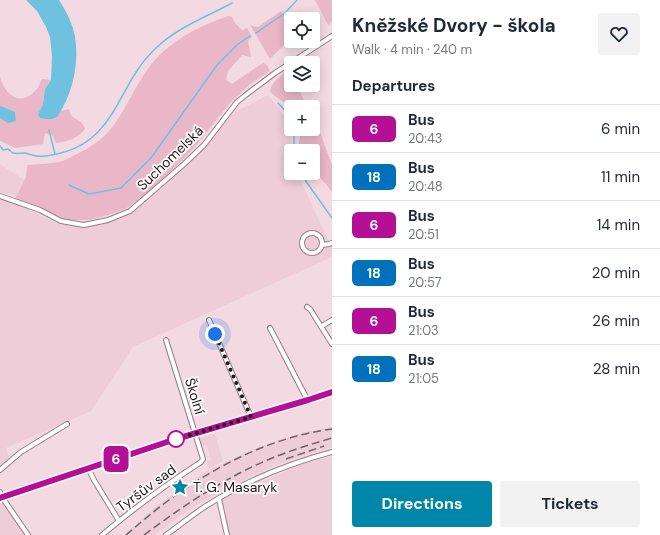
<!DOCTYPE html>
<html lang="en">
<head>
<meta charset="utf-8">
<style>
	:root { --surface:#fff; --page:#f2f2f3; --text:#1f2937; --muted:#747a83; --line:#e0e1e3; --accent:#0086a8 }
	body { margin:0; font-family:"DM Sans",sans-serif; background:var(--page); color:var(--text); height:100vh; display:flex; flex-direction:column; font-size:15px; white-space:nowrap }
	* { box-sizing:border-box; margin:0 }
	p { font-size:13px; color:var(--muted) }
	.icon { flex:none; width:22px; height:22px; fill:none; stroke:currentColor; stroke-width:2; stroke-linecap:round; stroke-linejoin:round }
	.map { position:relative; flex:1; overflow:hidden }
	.panel { display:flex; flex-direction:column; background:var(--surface); width:328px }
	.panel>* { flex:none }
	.badge { padding:0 8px; border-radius:6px; font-size:14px; line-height:26px }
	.tools { position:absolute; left:284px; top:12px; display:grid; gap:8px }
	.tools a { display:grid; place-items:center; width:36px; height:36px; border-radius:4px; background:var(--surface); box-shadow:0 2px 10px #0003; font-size:20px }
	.you { position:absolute; width:20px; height:20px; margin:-10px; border:3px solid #fff; border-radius:50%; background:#1a73e8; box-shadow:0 0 0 6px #1a73e833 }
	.map>.badge { position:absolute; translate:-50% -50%; box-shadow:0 0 0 2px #fff }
	h2 { padding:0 20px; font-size:15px; line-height:36px }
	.round { display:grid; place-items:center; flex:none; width:42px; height:42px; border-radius:4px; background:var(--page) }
	.headline { display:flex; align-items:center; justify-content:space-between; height:68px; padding:0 20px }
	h1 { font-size:19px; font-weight:700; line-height:30px }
	.cta { display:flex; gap:8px; margin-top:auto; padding:8px 20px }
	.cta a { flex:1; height:46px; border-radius:4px; background:var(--accent); color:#fff; font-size:16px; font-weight:700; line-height:46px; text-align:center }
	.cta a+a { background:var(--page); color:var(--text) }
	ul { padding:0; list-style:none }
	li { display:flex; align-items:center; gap:12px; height:48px; padding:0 20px; border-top:1px solid var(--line) }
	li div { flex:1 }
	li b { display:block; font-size:15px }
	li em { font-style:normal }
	li .badge { min-width:44px; font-weight:700; text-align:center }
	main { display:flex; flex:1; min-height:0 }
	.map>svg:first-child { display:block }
	.built { fill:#eecdd8 }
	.green { fill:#e9b7c8 }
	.water { fill:#6ec2e0 }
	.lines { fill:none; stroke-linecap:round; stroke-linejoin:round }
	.stream { stroke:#6ec2e0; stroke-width:1.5 }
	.minor-casing { stroke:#957e85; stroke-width:6 }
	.tertiary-casing { stroke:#957e85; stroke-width:7 }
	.minor { stroke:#fff; stroke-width:4 }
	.tertiary { stroke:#fff; stroke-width:5 }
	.rail { stroke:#716267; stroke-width:1.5; stroke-dasharray:8 4; stroke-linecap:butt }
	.line-casing { stroke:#fff; stroke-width:9 }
	.line { stroke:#b41095; stroke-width:6 }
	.walk { stroke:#20171a; stroke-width:4; stroke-dasharray:0 7.2 }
	.stop-dot { fill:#fff; stroke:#b41095; stroke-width:2 }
	.labels { text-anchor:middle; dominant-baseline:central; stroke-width:3.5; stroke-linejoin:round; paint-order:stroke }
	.street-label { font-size:14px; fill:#20171a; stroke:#fff }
	.poi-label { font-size:14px; fill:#20171a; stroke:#fff; text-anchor:start }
</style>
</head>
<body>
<main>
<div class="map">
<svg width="332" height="535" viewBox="0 0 332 535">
	<rect width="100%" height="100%" fill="#f3dae2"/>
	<g class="built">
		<path d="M268 95 290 123 292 151H291V173H297L332 248V257L133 347 91 411 6 448 10 460 0 469V198L24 207 41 216 59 224 113 218 137 208 168 183 215 134 220 124 233 113Z"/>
		<path d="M0 164 27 182 18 197 0 192Z"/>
		<path d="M332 427V447L274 466 230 487 202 502 177 518 155 535H124L159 504 205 472 256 448 301 433Z"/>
		<path d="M215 434 223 461 209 469 207 461 211 460 207 445 202 446 200 438Z"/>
		<path d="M332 456V535H225L218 501 297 466Z"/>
		<path d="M0 495 3 502 25 535H0Z"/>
	</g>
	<g class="green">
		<path d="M315 0H332V22L328 25Z"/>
		<path d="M281 11C287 19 291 27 291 38L270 59 250 25 253 26 258 27Z"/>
		<path d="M228 16 232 17 235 23 242 30 247 28 252 37 248 41 251 57 242 55 228 71 226 80 232 84 258 66 264 63 267 65 270 71 249 85 230 103 194 148 166 176 147 193 127 208 112 214 90 220H66L41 208 15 199 26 177 27 165C39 164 52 164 63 161 67 159 71 157 75 155 92 147 108 136 118 119 130 100 139 79 153 62 172 40 201 25 228 16Z"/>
		<path d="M291 70V85H298L306 107H291V109C285 101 275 98 270 91 272 80 282 75 291 70Z"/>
		<path d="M0 76C4 94 20 108 36 90 39 87 40 83 42 79L51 80 45 89 43 104 38 114 59 115 61 111 69 109C71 119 75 117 81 122 82 123 85 128 85 129 77 139 68 141 56 143L53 136 45 133 43 144 15 148 0 141Z"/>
		<path d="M313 113 332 165V192L325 183 313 170V151H300L299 143 301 129H313Z"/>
	</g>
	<g class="water">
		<path d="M26 0H59C66 11 73 24 75 37 79 60 74 88 62 109 60 112 59 116 55 118 50 120 45 119 40 118L38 114 43 104 45 89 51 80 52 56 50 37 46 27 37 11Z"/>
		<path d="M0 106 15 112 16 121 8 123 0 118Z"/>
	</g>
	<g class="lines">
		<g class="stream">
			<path d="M256 33 285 13 297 0"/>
			<path d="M278 103 291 117"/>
			<path d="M294 129V151"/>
			<path d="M49 130 55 154"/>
			<path d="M0 146 3 150 8 149C10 150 11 152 13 153 16 154 21 153 25 153 29 154 33 156 37 156 42 157 47 156 52 155 118 144 115 86 156 48 178 27 206 17 232 3"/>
			<path d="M302 173 305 180 332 218"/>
			<path d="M69 185 89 194 121 188 151 158 217 65 238 44 250 36"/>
		</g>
		<g class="minor-casing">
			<g id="minor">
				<path d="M0 196 40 210 61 221 84 225 108 220 130 211 183 165 204 145 237 102 247 94 275 73 332 36"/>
				<circle cx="312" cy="243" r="10"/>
				<path d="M322 245 329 244 332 243"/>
				<path d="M307 307 310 309 332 344"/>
				<path d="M209 320 251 417"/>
				<path d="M322 326 332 320"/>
				<path d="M270 328 308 401"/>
				<path d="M88 468 94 480 119 521"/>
				<path d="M0 470 21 452 67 424"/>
				<path d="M0 492 2 497 28 535"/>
				<path d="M219 499 227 535"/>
				<path d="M102 535C134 508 167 484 201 462L203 459 166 340"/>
				<path d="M166 535C179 526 192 515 206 506 245 481 288 464 332 452"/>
			</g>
		</g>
		<g class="tertiary-casing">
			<path id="tertiary" d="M0 498 176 439 308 401 332 392"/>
		</g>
		<use href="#minor" class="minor"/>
		<use href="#tertiary" class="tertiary"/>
		<g class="rail">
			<path d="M286 459 324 446"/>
			<path d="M126 535C140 523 154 511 169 500 217 465 272 437 332 429"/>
			<path d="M144 535C179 509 214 485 254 466 279 454 305 446 332 438"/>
		</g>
	</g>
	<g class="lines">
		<g class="line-casing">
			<path id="line" d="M0 498 176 439 308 400 332 392"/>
		</g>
		<use href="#line" class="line"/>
		<path class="walk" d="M176 439 251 417 215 334"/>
	</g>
	<defs>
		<g id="sight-bare" transform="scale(1.38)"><path d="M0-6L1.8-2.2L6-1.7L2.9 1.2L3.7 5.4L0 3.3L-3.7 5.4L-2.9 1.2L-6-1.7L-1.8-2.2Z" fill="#0086a8" stroke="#fff" stroke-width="2.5" paint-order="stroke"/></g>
	</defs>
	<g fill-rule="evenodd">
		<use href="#sight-bare" x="180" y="487"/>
	</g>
	<circle class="stop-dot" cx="176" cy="439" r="8"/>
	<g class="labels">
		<g class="street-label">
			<text transform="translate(170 158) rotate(-44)">Suchomelská</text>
			<text transform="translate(195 396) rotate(73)">Školní</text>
			<text transform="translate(146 488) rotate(-36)">Tyršův sad</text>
		</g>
		<g class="poi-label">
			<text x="193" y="487">T. G. Masaryk</text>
		</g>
	</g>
</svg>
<div class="tools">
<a><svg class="icon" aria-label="locate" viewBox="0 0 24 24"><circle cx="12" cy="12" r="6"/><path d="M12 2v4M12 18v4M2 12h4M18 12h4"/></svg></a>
<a><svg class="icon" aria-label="layers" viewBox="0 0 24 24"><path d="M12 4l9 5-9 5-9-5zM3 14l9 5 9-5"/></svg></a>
<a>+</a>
<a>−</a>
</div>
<div class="you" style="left:215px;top:334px"></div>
<b class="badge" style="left:116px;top:459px;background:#b41095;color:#fff">6</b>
</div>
<section class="panel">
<div class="headline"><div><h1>Kněžské Dvory - škola</h1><p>Walk · 4 min · 240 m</p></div><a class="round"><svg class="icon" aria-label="heart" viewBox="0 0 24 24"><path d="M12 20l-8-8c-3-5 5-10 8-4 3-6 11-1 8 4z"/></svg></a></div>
<h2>Departures</h2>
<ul>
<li><span class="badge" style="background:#b41095;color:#fff">6</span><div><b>Bus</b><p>20:43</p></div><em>6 min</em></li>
<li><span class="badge" style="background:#0072bc;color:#fff">18</span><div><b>Bus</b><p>20:48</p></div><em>11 min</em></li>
<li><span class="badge" style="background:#b41095;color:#fff">6</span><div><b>Bus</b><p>20:51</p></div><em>14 min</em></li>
<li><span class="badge" style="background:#0072bc;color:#fff">18</span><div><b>Bus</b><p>20:57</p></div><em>20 min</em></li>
<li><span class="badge" style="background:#b41095;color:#fff">6</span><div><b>Bus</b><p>21:03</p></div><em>26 min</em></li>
<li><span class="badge" style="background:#0072bc;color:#fff">18</span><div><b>Bus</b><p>21:05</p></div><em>28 min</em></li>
</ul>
<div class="cta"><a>Directions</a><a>Tickets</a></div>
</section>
</main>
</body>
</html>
